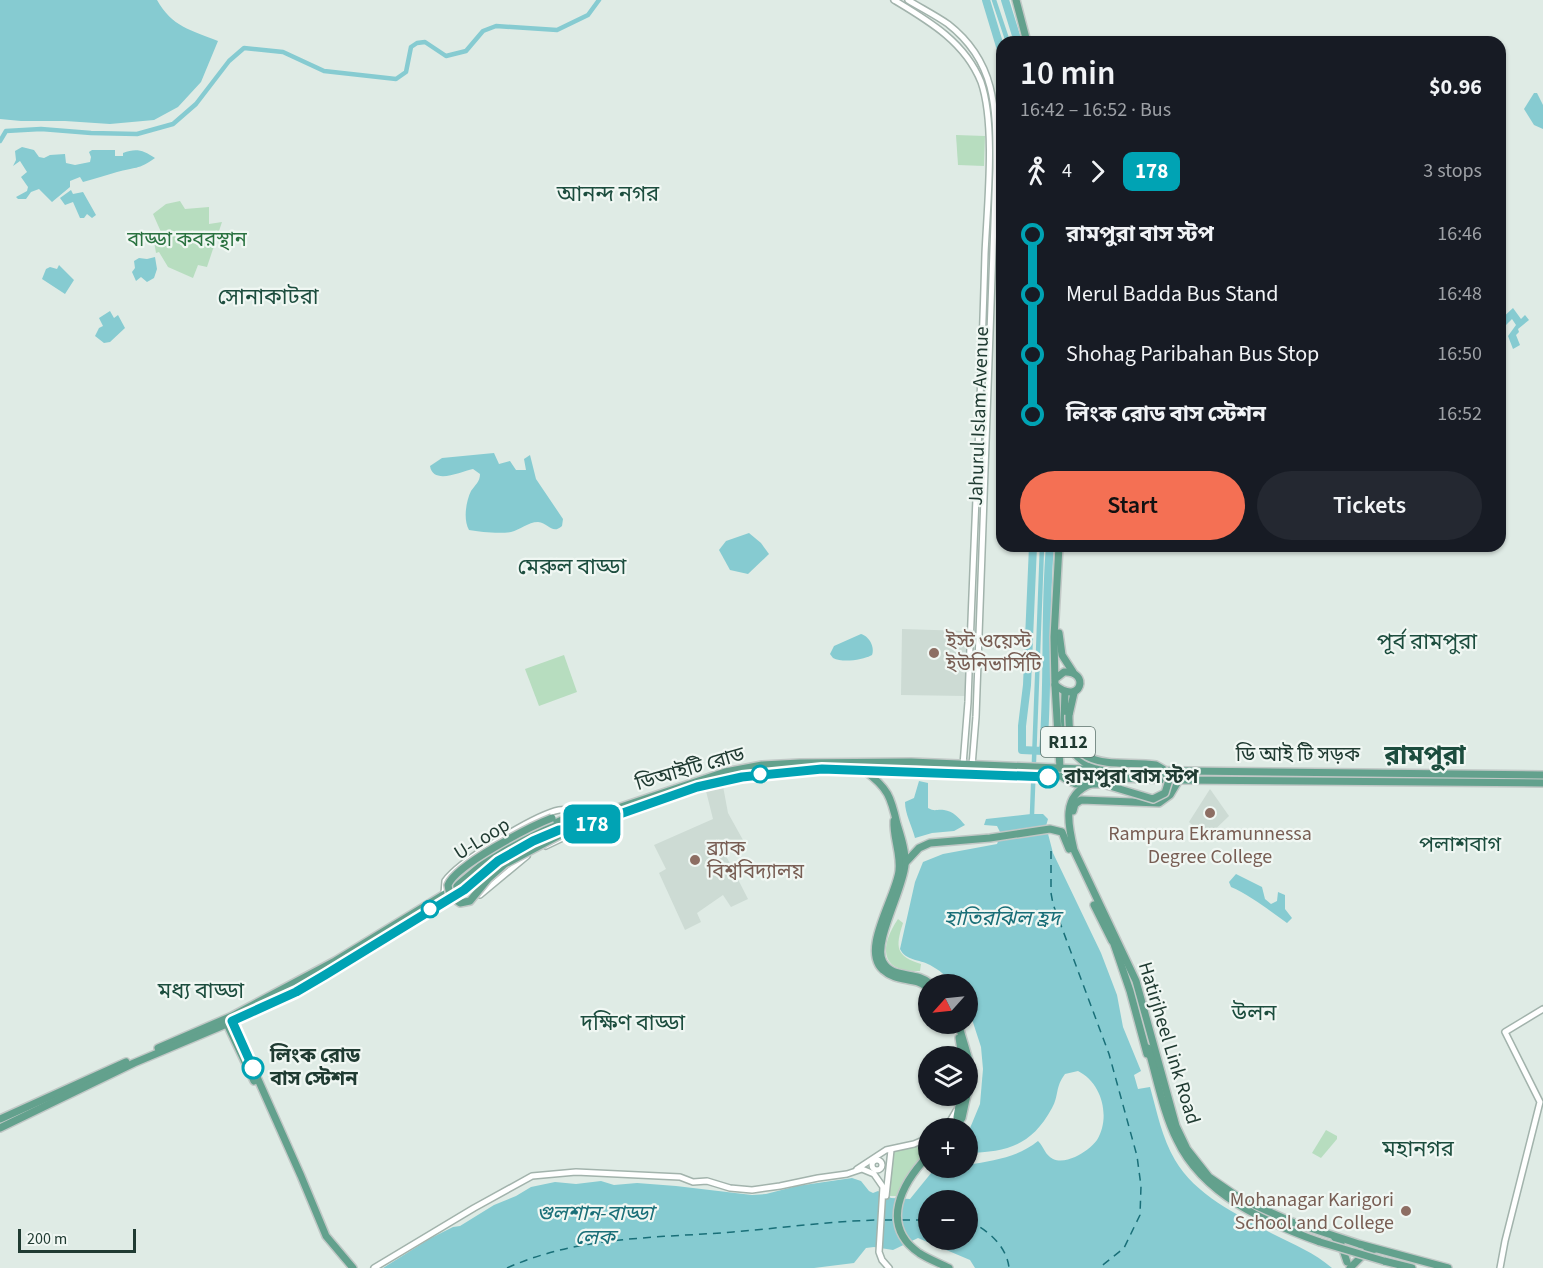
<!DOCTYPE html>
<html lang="en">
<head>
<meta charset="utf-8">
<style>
	:root { --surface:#171b24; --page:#242831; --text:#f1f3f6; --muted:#9ea1a6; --accent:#f47054 }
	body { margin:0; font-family:"Source Sans 3","Noto Sans Bengali",sans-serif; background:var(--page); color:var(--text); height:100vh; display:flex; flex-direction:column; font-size:22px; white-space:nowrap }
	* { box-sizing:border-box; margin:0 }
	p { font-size:20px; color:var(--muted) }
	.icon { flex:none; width:33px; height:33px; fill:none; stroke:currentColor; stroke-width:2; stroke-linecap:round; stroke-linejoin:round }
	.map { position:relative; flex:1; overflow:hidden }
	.sheet { position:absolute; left:996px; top:36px; width:510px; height:516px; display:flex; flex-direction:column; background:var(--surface); border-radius:18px; box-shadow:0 2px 4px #0004 }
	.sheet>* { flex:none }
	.badge { padding:0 12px; border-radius:9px; font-size:21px; line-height:39px }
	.needle { width:39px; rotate:243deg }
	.tools { position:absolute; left:918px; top:974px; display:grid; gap:12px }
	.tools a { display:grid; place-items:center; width:60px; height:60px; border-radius:50%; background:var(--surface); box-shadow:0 2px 4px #0004; font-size:30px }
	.scale { position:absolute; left:18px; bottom:15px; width:118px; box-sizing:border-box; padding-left:6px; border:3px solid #203b32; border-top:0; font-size:16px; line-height:21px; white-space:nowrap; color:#203b32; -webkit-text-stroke:4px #f0f7f3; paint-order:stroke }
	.map>.badge { position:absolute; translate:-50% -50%; box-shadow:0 0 0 3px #fff }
	.legs { display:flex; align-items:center; gap:9px; height:66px; padding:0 24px; font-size:20px }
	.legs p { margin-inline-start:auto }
	.overview { display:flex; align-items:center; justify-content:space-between; height:102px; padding:0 24px }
	h1 { font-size:33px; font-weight:600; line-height:45px }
	.primary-button { display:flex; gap:12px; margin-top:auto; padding:12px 24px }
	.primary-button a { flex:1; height:69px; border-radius:36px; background:var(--accent); color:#111; font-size:24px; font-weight:600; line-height:69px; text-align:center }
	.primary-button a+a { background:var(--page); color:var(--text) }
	ul { padding:0 24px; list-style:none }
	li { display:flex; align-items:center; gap:21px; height:60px; font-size:22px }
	li i { display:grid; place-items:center; width:9px; height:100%; margin:0 8px; background:currentColor }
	li i::after { content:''; width:15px; height:15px; margin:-8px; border:4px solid; border-radius:50%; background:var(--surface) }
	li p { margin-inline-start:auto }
	li:first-child i { background:linear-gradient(#0000 50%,currentColor 0) }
	li:last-child i { background:linear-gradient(currentColor 50%,#0000 0) }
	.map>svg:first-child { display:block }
	.built { fill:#cddbd4 }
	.green { fill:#b7ddbf }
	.water { fill:#86cbd1; fill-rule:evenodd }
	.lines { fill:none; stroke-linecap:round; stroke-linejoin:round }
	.canal { stroke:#86cbd1; stroke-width:4.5 }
	.river { stroke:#86cbd1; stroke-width:8 }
	.ferry { stroke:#196f78; stroke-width:1.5; stroke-dasharray:8 6; stroke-linecap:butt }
	.minor-casing { stroke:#a2b3ac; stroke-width:8 }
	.major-casing { stroke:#c1c8c6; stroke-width:10 }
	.minor { stroke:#fff; stroke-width:5 }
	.major { stroke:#63a18d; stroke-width:7 }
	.major-bridge-casing { stroke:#c1c8c6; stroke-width:10; stroke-linecap:butt }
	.major-bridge { stroke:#63a18d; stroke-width:7 }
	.line-1-casing { stroke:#fff; stroke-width:14 }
	.line-1 { stroke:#00a3b4; stroke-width:9 }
	.education-dot { fill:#8d6e63; stroke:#f0f7f3; stroke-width:2 }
	.stop-1-dot { fill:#fff; stroke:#00a3b4; stroke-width:3 }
	.labels { text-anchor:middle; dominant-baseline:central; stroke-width:4.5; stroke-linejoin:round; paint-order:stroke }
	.shield { fill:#f0f7f3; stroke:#5e736c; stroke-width:1.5 }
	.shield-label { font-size:18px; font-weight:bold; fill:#203b32 }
	.park-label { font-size:20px; fill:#2a7240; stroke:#f0f7f3 }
	.street-label { font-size:20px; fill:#203b32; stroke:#f0f7f3 }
	.education-label { font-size:20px; fill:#785e54; stroke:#f0f7f3; text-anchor:start }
	.stop-label { font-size:20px; font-weight:bold; fill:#203b32; stroke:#f0f7f3; text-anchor:start }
	.neighbourhood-label { font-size:21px; fill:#1c4d3e; stroke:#f0f7f3 }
	.water-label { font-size:21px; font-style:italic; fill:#196f78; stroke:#f0f7f3 }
	.quarter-label { font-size:22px; fill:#1c4d3e; stroke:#f0f7f3 }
	.district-label { font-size:26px; font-weight:bold; fill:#1c4d3e; stroke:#f0f7f3 }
</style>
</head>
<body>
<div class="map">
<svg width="1543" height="1268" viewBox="0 0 1543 1268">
	<rect width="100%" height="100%" fill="#dfebe5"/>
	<g class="built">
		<path d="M902 629 966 631 965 696 901 695Z"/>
		<path d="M723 786 728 813 743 840 723 850 748 899 731 907 723 895 697 913 701 922 685 930 659 873 666 869 654 845 713 819 706 791Z"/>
		<path d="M1210 789 1229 816 1206 838 1189 822Z"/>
	</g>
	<g class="green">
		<path d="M956 135 985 136 984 166 958 165Z"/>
		<path d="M180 201 185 209 209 207V224L222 222 207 267 198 265 193 278 168 267 159 252 156 253 154 241 161 232 153 214 166 204Z"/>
		<path d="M564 655 577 692 539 706 525 669Z"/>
		<path d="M898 919 903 923C895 948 896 956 921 964L920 971C880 973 879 947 898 919Z"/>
		<path d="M1326 1130 1337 1136V1139L1321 1158 1312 1153Z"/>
		<path d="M928 1141V1151L908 1175 896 1196H887L893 1150 914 1147Z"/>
	</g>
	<g class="water">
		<path d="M0 0H157C172 27 191 30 218 41L201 82 178 107 154 120 110 124 65 121H21L0 119Z"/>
		<path d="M1534 93H1537L1543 105V129L1534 125 1524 109Z"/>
		<path d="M22 147 34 150 39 157 44 158 50 155 65 154 66 163 75 165 90 162 91 157 89 152 92 150H115V156H123V153C136 148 143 150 155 158 139 170 134 167 117 172 106 175 95 179 83 182L80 177 70 181V187L52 202 39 189 31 192 26 199H18L16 197 27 191 28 187 21 177 27 172 20 161 13 166 16 160 15 151Z"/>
		<path d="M71 190 73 194 83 192 96 215 92 218 87 214 84 218H80L73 202 65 205 60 198Z"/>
		<path d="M155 257 157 269 154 278 147 282 141 277 136 281 132 272 135 268 134 261 139 258 147 259Z"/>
		<path d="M59 265 74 280 65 294 42 279 46 269 50 267 57 269Z"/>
		<path d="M1513 308 1521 319 1525 315 1529 320 1518 329 1519 332 1516 335 1520 345 1513 349 1508 336 1516 325 1512 319 1500 331V320Z"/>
		<path d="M110 311 114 318 118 315 125 328 110 342 104 343 95 336 99 328 103 326 99 318Z"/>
		<path d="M494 453 499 464 510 461 516 470H526L524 459 530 455 536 479 563 519 562 526C552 535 549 523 538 522 528 522 520 530 511 532 499 534 481 532 469 530 463 520 466 501 471 491 475 485 480 482 480 474L473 469C460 472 433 485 430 466L442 458Z"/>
		<path d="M749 533 761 543 769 554 748 574 730 570 719 550 726 541Z"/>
		<path d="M861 634C869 636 875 647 872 655 862 660 843 663 833 658L830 654 834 646Z"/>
		<path d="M919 781 928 783V808C935 812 936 809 944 810 953 811 959 818 965 825L954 831 932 833 915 838C912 826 905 814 905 802L914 798Z"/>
		<path d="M1031 814H1043L1048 819 1046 826 1053 853 1101 953 1117 995 1123 1027 1141 1071 1134 1075 1138 1089 1150 1087C1157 1112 1162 1138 1175 1160 1195 1195 1238 1215 1273 1234 1293 1244 1315 1253 1332 1268H975L970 1260 918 1238 893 1250 874 1247 866 1248 854 1263 814 1268H383L431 1238 453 1227 460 1226 494 1205 516 1196 531 1187 555 1182 576 1184 601 1181 614 1185 637 1183 676 1186 752 1195 766 1194 797 1186 852 1178 861 1181 869 1191 873 1193 878 1191 891 1198 910 1199 936 1167H968V1165C993 1160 1017 1158 1038 1141 1044 1147 1045 1155 1053 1159 1060 1162 1068 1160 1075 1157 1083 1153 1092 1147 1097 1140 1111 1117 1102 1083 1078 1071L1065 1074C1055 1087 1059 1096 1052 1108 1032 1145 1008 1152 968 1153V1133L980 1104 983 1069 981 1047 968 1007V984H953C947 976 939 970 930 965 919 959 906 961 900 949L915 882 923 862 943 854 997 844 1001 834 997 826 984 825 986 819ZM928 1200H968V1239H928Z"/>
		<path d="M1236 874 1262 887 1265 899 1271 904 1277 901 1278 892 1285 895V909L1292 918 1287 923C1270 911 1250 895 1231 887L1229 882Z"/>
	</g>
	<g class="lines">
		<g class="canal">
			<path d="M994 0 1008 42"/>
			<path d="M0 141 6 131 41 129 91 133 137 134 173 124 196 104 229 61 244 48 283 52 324 71 396 79 406 72 411 47 417 43 425 42 446 56 466 51 483 31 496 26 557 30 588 15 599 0"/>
			<path d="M1032 814 1042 546"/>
		</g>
		<g class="river">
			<path d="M986 0 1002 53"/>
			<path d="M1005 0 1018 42"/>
			<path d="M1033 546 1027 685 1022 726V750L1043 751C1049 683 1044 614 1050 546"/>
		</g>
		<g class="ferry">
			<path d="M1051 851V893L1053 904 1109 1054 1137 1156 1141 1186 1140 1215 1124 1248 1099 1268"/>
			<path d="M884 1220H894"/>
			<path d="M902 1220H928"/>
			<path d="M968 1221C987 1229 1007 1246 1009 1268"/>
			<path d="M507 1268C578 1236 657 1238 733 1232 782 1228 830 1221 879 1220"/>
		</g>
		<g class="minor-casing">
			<g id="minor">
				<path d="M894 0C929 21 965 42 981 82 996 125 987 207 985 254 981 403 973 553 968 702L963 765"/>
				<path d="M908 0C921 8 935 15 948 24 998 63 996 112 996 168L976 717 972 766"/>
				<path d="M546 846 569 835 577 829"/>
				<path d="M464 890 480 895 527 856"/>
				<path d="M444 894 445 881C459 861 535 815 559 810 569 808 578 812 587 811 595 810 598 808 605 811"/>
				<path d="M946 1128 956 1111"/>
				<circle cx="877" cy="1165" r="5"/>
				<path d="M857 1169 886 1150 914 1144 928 1138"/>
				<path d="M886 1196 891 1150"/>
				<path d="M374 1268 474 1208 532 1176 576 1172 659 1176 680 1177 693 1182 707 1181 730 1188 752 1190 780 1186 818 1178 847 1174 862 1169 874 1174 883 1187 879 1252 882 1260 889 1268"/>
				<path d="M1500 1268 1505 1241 1540 1102 1505 1032 1543 1009"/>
			</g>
		</g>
		<g class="major-casing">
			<g id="major">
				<path d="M1016 0 1027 42"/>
				<path d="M1059 633 1062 655 1073 672"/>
				<path d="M1055 679 1064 672C1090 670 1082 707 1055 685L1054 637 1059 546"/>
				<path d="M1055 685 1060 768"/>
				<path d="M1065 692C1064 724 1060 755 1096 768"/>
				<path d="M1069 715 1074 693"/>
				<path d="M865 771C888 788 891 797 897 824 901 837 906 852 905 865 903 890 872 944 883 962 893 980 916 970 931 984"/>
				<path d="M1064 778 1076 784H1103"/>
				<path d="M1091 784C1061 795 1068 825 1074 850L1136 981 1176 1126 1187 1149 1209 1177 1241 1199 1292 1222 1359 1244 1448 1268"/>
				<path d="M1073 811 1075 804 1081 800 1159 803 1170 795 1179 780"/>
				<path d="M894 821C893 838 901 853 899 871 896 897 860 950 883 970 897 983 915 976 928 988"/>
				<path d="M906 862 919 848 930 843 990 838 1050 829 1062 832 1069 849"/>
				<path d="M1094 905 1112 941"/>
				<path d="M1113 941 1130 991 1147 1054"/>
				<path d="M232 1021 301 1176 326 1236 353 1268"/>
				<path d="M958 1023 969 1060 968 1093"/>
				<path d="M227 1024 254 1081"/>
				<path d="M959 1038 962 1056"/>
				<path d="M158 1048 232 1016 335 961 453 889 495 854 515 842 562 820 606 812 725 772 762 765 800 763 911 762 1106 770 1543 775"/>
				<path d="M1148 1048C1157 1078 1163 1112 1177 1140 1203 1195 1265 1222 1320 1242"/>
				<path d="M957 1117 961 1095"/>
				<path d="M0 1119 126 1062"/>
				<path d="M0 1128 134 1063 241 1018 296 992 464 890 503 857 546 835 559 830 570 829 597 822 697 787 729 779 762 774 839 769 1179 780 1543 783"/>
				<path d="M955 1128 962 1118 967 1095"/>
				<path d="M928 1156C902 1183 879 1225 919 1253 928 1259 939 1263 949 1268"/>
				<path d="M1335 1238 1341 1244 1347 1262"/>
				<path d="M1384 1261 1412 1268"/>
				<path d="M1350 1268 1367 1251 1375 1249"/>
			</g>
		</g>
		<use href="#minor" class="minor"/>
		<use href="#major" class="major"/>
		<g class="major-bridge-casing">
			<g id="major-bridge">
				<path d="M1069 715C1067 774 1116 760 1156 765L1163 769 1169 780 1165 793 1153 799 1103 784"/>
				<path d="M552 818C529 827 456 865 448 885L450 896 460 903 470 901 488 879 505 864 562 834"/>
				<path d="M1320 1242 1384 1261"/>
			</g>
		</g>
		<use href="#major-bridge" class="major-bridge"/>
	</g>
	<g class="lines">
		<g class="line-1-casing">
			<path id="line-1" d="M253 1068 232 1021 296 992 325 975 464 890 498 861 533 841 559 830 570 829 597 822 697 787 742 777 822 769 1048 777"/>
		</g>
		<use href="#line-1" class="line-1"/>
	</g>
	<g class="education-dot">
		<circle cx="934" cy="653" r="6"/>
		<circle cx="1210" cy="813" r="6"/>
		<circle cx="695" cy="860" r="6"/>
		<circle cx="1406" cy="1211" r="6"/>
	</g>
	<g class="stop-1-dot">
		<circle cx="760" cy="774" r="8"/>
		<circle cx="1048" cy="777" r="10"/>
		<circle cx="430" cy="909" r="8"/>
		<circle cx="253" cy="1068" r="10"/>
	</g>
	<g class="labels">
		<rect class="shield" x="1041" y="727" width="54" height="30" rx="4.5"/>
		<g class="shield-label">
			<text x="1068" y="742">R112</text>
		</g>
		<g class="park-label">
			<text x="187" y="240">বাড্ডা কবরস্থান</text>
		</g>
		<g class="street-label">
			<text transform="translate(979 416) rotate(-88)">Jahurul Islam Avenue</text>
			<text x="1298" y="755">ডি আই টি সড়ক</text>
			<text transform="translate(690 769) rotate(-16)">ডিআইটি রোড</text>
			<text transform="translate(482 839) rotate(-32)">U-Loop</text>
			<text transform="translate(1169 1043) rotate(73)">Hatirjheel Link Road</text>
		</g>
		<g class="education-label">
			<text x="946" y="642">ইস্ট ওয়েস্ট<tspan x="946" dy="23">ইউনিভার্সিটি</tspan></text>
			<text x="1210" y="834" text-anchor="middle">Rampura Ekramunnessa<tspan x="1210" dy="23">Degree College</tspan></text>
			<text x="707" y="849">ব্র্যাক<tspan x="707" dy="23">বিশ্ববিদ্যালয়</tspan></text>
			<text x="1394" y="1200" text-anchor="end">Mohanagar Karigori<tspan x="1394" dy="23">School and College</tspan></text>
		</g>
		<g class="stop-label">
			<text x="1064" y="777">রামপুরা বাস স্টপ</text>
			<text x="270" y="1056">লিংক রোড<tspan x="270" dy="23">বাস স্টেশন</tspan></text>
		</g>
		<g class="neighbourhood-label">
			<text x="1460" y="844">পলাশবাগ</text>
		</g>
		<g class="water-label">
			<text x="1002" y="918">হাতিরঝিল হ্রদ</text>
			<text x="595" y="1213">গুলশান-বাড্ডা<tspan x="595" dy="24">লেক</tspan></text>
		</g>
		<g class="quarter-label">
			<text x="608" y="194">আনন্দ নগর</text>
			<text x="268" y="297">সোনাকাটরা</text>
			<text x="572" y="567">মেরুল বাড্ডা</text>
			<text x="1427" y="642">পূর্ব রামপুরা</text>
			<text x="201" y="991">মধ্য বাড্ডা</text>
			<text x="1254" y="1013">উলন</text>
			<text x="633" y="1023">দক্ষিণ বাড্ডা</text>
			<text x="1418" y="1149">মহানগর</text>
		</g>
		<g class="district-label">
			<text x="1425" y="755">রামপুরা</text>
		</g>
	</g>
</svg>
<div class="tools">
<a><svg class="needle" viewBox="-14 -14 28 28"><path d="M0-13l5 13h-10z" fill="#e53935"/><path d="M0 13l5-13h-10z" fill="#9ea1a6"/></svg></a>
<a><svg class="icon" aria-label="layers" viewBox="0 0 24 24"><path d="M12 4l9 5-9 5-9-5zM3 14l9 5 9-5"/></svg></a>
<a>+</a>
<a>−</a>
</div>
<div class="scale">200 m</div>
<b class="badge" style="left:592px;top:824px;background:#00a3b4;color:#fff">178</b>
<section class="sheet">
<div class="overview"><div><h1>10 min</h1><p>16:42 – 16:52 · Bus</p></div><b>$0.96</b></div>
<div class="legs"><svg class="icon" aria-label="walk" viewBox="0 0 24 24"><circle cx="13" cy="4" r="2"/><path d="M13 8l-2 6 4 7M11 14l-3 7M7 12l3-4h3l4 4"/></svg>4<svg class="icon" aria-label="forward" viewBox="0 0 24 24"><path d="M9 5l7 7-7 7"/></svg><b class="badge" style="background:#00a3b4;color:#fff">178</b><p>3 stops</p></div>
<ul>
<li><i style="color:#00a3b4"></i><b>রামপুরা বাস স্টপ</b><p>16:46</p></li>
<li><i style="color:#00a3b4"></i><span>Merul Badda Bus Stand</span><p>16:48</p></li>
<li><i style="color:#00a3b4"></i><span>Shohag Paribahan Bus Stop</span><p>16:50</p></li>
<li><i style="color:#00a3b4"></i><b>লিংক রোড বাস স্টেশন</b><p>16:52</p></li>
</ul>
<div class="primary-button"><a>Start</a><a>Tickets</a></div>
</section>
</div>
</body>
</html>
